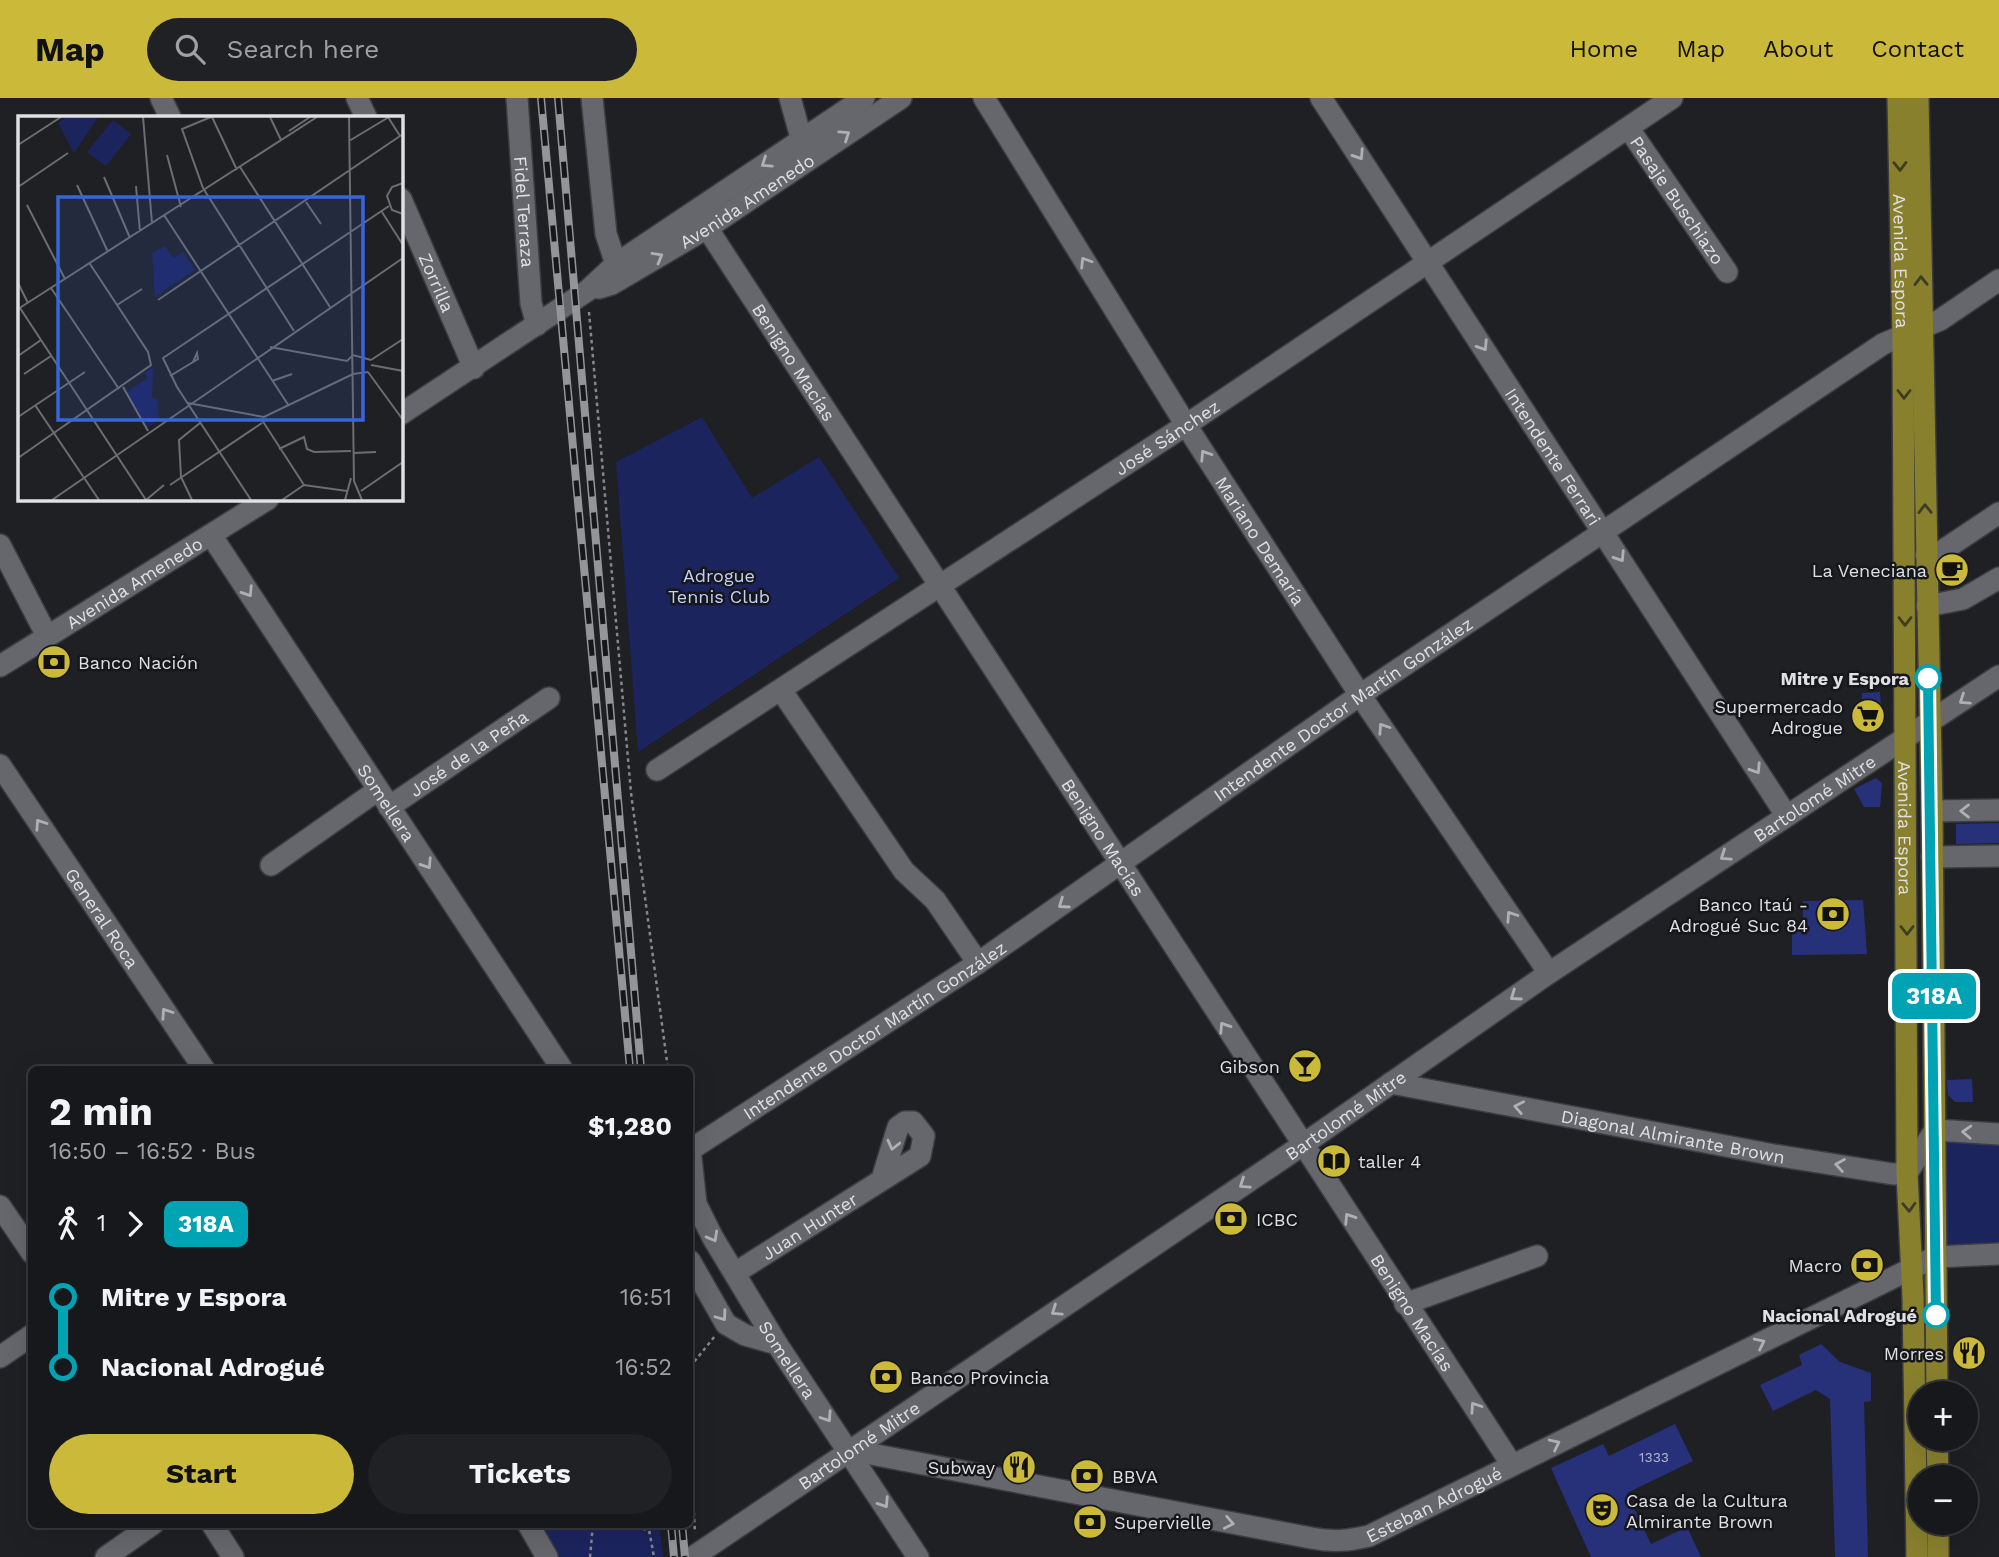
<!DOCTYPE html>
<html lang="en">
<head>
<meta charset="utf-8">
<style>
	:root { --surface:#17181b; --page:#202124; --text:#f1f3f6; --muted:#9ea0a3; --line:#36373a; --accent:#cbba39 }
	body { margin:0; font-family:"Work Sans",sans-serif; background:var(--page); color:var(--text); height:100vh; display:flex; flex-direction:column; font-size:26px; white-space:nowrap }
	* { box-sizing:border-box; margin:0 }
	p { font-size:23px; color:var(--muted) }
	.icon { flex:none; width:38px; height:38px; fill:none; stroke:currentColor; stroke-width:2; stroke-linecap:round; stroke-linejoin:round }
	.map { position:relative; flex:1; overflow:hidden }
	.drawer { position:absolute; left:28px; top:968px; width:665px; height:462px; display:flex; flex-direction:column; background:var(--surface); border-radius:10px; box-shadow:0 7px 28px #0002,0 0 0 2px var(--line) }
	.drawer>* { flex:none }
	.badge { padding:0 14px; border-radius:10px; font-size:24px; line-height:46px }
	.fabs { position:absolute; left:1908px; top:1283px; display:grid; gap:14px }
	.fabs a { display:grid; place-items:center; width:70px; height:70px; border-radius:50%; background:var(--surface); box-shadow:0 7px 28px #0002,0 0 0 2px var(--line); font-size:35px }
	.map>.badge { position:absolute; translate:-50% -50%; box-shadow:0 0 0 4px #fff }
	.legs { display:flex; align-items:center; gap:10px; height:77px; padding:0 21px; font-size:23px }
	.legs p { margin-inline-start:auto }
	.summary { display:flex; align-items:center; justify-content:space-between; height:119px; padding:0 21px }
	h1 { font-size:38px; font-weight:700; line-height:52px }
	.action { display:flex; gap:14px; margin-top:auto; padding:14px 21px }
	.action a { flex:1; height:80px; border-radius:42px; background:var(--accent); color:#111; font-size:28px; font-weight:700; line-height:80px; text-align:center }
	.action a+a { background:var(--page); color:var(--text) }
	ul { padding:0 21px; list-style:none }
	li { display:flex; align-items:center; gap:24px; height:70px; font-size:26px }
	li i { display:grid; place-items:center; width:10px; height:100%; margin:0 9px; background:currentColor }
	li i::after { content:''; width:18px; height:18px; margin:-9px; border:5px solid; border-radius:50%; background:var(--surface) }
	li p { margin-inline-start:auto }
	li:first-child i { background:linear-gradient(#0000 50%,currentColor 0) }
	li:last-child i { background:linear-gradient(currentColor 50%,#0000 0) }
	header { display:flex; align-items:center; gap:42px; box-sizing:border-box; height:98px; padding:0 35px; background:var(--accent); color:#111 }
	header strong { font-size:33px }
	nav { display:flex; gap:38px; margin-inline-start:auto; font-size:24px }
	.search { width:490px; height:63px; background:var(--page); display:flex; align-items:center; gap:18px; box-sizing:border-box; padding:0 24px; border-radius:38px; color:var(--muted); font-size:26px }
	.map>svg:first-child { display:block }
	.green { fill:#1c245e }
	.building { fill:#26317a }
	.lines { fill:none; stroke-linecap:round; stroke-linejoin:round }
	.minor-casing { stroke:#3d3d40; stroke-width:24 }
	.major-casing { stroke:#3d3d40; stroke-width:24 }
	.path { stroke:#87878b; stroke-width:2.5; stroke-dasharray:3.5 3.5; stroke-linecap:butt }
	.minor { stroke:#66676c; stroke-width:21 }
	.major { stroke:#89802e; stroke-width:21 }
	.rail-casing { stroke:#949598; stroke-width:8 }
	.rail { stroke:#16171b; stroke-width:5; stroke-dasharray:16; stroke-linecap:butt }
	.oneway { stroke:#afb0b3 }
	.oneway2 { stroke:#3e3c22 }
	.line-1-casing { stroke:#fff; stroke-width:16 }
	.line-1 { stroke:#00a3b4; stroke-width:10 }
	.stop-1-dot { fill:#fff; stroke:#00a3b4; stroke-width:3.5 }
	.labels { text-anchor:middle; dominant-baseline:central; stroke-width:5; stroke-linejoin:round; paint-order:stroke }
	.number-label { font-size:14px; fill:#b2b4c9 }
	.street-label { font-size:18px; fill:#e0e0e3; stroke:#16171b }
	.poi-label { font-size:18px; fill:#e0e0e3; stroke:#16171b; text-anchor:end }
	.park-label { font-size:18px; fill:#c4d0fb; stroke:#16171b }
	.stop-label { font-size:18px; font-weight:bold; fill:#e0e0e3; stroke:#16171b; text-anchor:end }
	.inset-road { fill:none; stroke:#6c6d70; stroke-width:2 }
	.view { fill:#3a64da; fill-opacity:0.15; stroke:#3a64da; stroke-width:3.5 }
	.inset-edge { fill:none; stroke:#e0e0e3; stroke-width:3.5 }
</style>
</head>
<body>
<header>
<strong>Map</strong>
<div class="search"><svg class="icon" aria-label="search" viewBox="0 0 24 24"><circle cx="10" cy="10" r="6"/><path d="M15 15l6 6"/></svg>Search here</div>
<nav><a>Home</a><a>Map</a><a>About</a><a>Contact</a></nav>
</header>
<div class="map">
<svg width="1999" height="1459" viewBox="0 0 1999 1459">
	<rect width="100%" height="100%" fill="#1f2024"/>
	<g class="green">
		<path d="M702 319 752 400 819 359 899 480 638 654 616 364Z"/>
		<path d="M1977 1041 1999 1046V1152L1942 1150 1943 1045Z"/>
		<path d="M538 1426H659L663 1459H556Z"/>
	</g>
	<g class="building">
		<path d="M1880 594 1882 625 1866 635 1851 612 1862 605V595Z"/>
		<path d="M1876 680 1882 685 1880 709H1864L1854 691Z"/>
		<path d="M1999 725V745L1956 746V726Z"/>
		<path d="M1863 802 1867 856 1792 857V830H1803V803Z"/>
		<path d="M1972 981 1973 1004H1955L1948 997 1947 982Z"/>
		<path d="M1821 1246 1840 1264 1871 1275V1303L1864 1304 1868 1459H1835L1830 1301 1816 1292 1773 1313 1760 1287 1802 1267 1799 1257Z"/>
		<path d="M1675 1326 1693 1363 1627 1395 1651 1446 1687 1429 1701 1459H1591L1551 1370 1603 1346 1609 1358Z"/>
	</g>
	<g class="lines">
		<g class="minor-casing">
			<g id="minor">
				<path d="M161 0 170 19"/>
				<path d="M357 0 366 19"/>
				<path id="s1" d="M517 0 531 205 537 227"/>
				<path d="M592 0 606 136 616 166"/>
				<path d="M790 0 805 54"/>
				<path id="s2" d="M984 0 1186 327 1360 597 1549 875"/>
				<path id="s3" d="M1321 0 1786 717"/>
				<path id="s4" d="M1629 31 1727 174"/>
				<path id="s5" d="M401 101 474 270"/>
				<path id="s6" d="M696 113 1512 1367"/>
				<path id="s7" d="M599 190 612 186 707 130 901 0"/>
				<path d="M401 316 587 193 616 166 864 0"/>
				<path id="s8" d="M211 437 562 971"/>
				<path d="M0 447 47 538"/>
				<path d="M1926 457 1942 453 1999 415"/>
				<path d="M1927 508 1963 501 1999 480"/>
				<path id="s9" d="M0 568 268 401"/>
				<path d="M781 592 904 773 935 802 978 865"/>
				<path id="s10" d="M0 667 204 971"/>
				<path id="s11" d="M657 672 1186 327 1672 0"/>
				<path id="s12" d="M389 709 549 600"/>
				<path d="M1932 713 1999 712"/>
				<path d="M1932 759 1999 758"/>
				<path d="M271 767 378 692"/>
				<path id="s13" d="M1391 985 1774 1057 1893 1076 1907 1075 1935 1032 1999 1036"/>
				<path id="s14" d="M690 1051 696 1106 713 1140 777 1246 918 1459"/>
				<path id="s15" d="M690 1052 978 865 1360 597 1883 246 1940 222 1999 182"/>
				<path d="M0 1108 32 1155"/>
				<path d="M690 1163 726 1226 745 1237 777 1246"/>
				<path id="s16" d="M735 1175 920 1058 924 1038 913 1024H905L898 1029 882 1081"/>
				<path d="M1405 1206 1537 1158"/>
				<path d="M0 1259 32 1237"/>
				<path id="s17" d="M850 1352 1311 1440C1332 1444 1348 1443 1369 1438L1935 1159 1999 1156"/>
				<path d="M212 1426 233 1459"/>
				<path d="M528 1426 547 1459"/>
				<path d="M106 1459 153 1426"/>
				<path id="s18" d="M693 1459 1301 1048 1549 875 1999 578"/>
			</g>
		</g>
		<g class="major-casing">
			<g id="major">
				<path id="s19" d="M1898 0 1903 238 1907 1075 1913 1199 1917 1459"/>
				<path d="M1918 0 1932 713 1937 1295"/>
				<path d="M1937 1340 1938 1379"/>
				<path d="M1938 1424V1459"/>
			</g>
		</g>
		<g class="path">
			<path d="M589 214 631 695 668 971"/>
			<path d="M690 1269 715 1238"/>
			<path d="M690 1344 695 1435"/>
			<path d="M637 1426 650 1435"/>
			<path d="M648 1426 654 1459"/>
			<path d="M590 1459 593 1426"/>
		</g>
		<use href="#minor" class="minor"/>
		<use href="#major" class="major"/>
		<g class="rail-casing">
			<g id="rail">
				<path d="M541 0 630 971"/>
				<path d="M558 0 641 971"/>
				<path d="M671 1426 674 1459"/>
				<path d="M682 1426 685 1459"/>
			</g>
		</g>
		<use href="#rail" class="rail"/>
	</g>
	<defs><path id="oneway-chevron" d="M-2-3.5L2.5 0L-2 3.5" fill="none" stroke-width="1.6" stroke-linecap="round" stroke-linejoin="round" transform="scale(1.75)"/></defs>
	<g class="oneway">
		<use href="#oneway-chevron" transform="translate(845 37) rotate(-34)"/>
		<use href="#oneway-chevron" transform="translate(1359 57) rotate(57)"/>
		<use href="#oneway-chevron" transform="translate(766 65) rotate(146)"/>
		<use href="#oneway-chevron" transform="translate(658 159) rotate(-30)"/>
		<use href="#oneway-chevron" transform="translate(1085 164) rotate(-122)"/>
		<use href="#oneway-chevron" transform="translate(1483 248) rotate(57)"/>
		<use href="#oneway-chevron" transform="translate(1205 357) rotate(-123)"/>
		<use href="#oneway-chevron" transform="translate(1620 459) rotate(57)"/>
		<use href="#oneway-chevron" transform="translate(248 494) rotate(57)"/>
		<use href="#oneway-chevron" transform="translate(1964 602) rotate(146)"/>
		<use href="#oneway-chevron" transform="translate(1383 630) rotate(-124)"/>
		<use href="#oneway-chevron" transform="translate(1756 671) rotate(57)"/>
		<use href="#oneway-chevron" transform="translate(1965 713) rotate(180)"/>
		<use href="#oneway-chevron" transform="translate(40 726) rotate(-124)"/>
		<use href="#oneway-chevron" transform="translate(1725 758) rotate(146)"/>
		<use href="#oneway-chevron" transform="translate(427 766) rotate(57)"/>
		<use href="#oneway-chevron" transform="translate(1063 806) rotate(145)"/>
		<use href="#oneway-chevron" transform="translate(1511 818) rotate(-124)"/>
		<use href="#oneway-chevron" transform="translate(1515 898) rotate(145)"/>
		<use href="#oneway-chevron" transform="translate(166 915) rotate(-124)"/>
		<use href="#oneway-chevron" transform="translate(1224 929) rotate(-123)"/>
		<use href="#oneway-chevron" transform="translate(1519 1009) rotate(-169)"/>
		<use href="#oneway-chevron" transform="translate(1967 1034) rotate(-177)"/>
		<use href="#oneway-chevron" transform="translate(893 1047) rotate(104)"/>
		<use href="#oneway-chevron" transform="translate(1840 1067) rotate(-171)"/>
		<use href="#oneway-chevron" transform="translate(1244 1086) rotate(146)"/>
		<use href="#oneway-chevron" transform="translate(1349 1120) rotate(-123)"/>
		<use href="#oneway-chevron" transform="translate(713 1139) rotate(61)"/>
		<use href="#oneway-chevron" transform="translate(1056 1213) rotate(146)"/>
		<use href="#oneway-chevron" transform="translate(722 1218) rotate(54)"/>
		<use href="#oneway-chevron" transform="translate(1760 1245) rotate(-26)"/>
		<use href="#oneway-chevron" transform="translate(1475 1309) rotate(-124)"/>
		<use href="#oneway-chevron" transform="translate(827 1319) rotate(56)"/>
		<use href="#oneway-chevron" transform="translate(1555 1346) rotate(-26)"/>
		<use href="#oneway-chevron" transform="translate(884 1405) rotate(57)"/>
		<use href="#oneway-chevron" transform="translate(1229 1425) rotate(11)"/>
	</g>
	<g class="oneway2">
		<use href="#oneway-chevron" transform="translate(1900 68) rotate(89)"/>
		<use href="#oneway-chevron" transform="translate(1921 183) rotate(-91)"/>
		<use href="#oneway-chevron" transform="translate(1904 296) rotate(90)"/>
		<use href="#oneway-chevron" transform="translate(1925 411) rotate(-91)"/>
		<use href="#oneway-chevron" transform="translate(1905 523) rotate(90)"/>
		<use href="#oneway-chevron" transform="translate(1907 832) rotate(90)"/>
		<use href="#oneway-chevron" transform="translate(1909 1109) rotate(88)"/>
	</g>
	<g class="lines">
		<g class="line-1-casing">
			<path id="line-1" d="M1928 580 1936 1217"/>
		</g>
		<use href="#line-1" class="line-1"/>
	</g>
	<defs>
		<g id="cafe-disc" transform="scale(1.75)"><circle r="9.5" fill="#cbba39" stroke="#16171b"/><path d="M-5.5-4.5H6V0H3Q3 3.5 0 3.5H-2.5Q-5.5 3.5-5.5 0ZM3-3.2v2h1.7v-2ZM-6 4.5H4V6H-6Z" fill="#111"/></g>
		<g id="bank-disc" transform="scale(1.75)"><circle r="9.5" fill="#cbba39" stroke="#16171b"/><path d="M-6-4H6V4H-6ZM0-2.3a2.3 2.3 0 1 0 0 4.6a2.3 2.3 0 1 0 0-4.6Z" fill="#111"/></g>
		<g id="supermarket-disc" transform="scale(1.75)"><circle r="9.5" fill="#cbba39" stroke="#16171b"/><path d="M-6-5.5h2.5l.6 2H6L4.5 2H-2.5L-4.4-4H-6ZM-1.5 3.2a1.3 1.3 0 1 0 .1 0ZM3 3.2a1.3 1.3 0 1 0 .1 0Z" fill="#111"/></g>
		<g id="bar-disc" transform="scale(1.75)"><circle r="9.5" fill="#cbba39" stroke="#16171b"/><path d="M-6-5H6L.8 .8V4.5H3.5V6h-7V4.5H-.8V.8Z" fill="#111"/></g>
		<g id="library-disc" transform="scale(1.75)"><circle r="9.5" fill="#cbba39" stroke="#16171b"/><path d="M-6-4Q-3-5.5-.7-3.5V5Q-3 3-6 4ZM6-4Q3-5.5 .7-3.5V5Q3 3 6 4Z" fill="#111"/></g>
		<g id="restaurant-disc" transform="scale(1.75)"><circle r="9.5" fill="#cbba39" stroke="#16171b"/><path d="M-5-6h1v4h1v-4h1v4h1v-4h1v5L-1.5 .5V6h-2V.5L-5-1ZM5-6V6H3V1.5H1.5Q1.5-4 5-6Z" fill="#111"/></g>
		<g id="theatre-disc" transform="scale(1.75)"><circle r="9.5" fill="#cbba39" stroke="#16171b"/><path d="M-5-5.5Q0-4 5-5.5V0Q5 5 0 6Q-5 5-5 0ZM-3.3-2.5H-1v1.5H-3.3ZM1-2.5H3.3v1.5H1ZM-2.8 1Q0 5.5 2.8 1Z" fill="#111"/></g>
	</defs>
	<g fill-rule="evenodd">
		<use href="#cafe-disc" x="1952" y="472"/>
		<use href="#bank-disc" x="54" y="564"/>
		<use href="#supermarket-disc" x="1868" y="618"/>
		<use href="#bank-disc" x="1833" y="816"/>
		<use href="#bar-disc" x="1305" y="968"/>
		<use href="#library-disc" x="1334" y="1063"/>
		<use href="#bank-disc" x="1231" y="1121"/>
		<use href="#bank-disc" x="1867" y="1167"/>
		<use href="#restaurant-disc" x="1969" y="1255"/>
		<use href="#bank-disc" x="886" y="1279"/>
		<use href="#restaurant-disc" x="1019" y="1369"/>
		<use href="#bank-disc" x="1087" y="1378"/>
		<use href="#theatre-disc" x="1602" y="1412"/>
		<use href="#bank-disc" x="1090" y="1424"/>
	</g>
	<g class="stop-1-dot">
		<circle cx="1928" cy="580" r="12"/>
		<circle cx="1936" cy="1217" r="12"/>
	</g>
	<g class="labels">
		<g class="number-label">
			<text x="1654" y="1359">1333</text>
		</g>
		<g class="street-label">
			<text stroke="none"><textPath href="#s7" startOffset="172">Avenida Amenedo</textPath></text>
			<text stroke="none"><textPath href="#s4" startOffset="86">Pasaje Buschiazo</textPath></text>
			<text stroke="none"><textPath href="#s1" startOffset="114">Fidel Terraza</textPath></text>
			<text stroke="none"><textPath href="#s19" startOffset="163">Avenida Espora</textPath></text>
			<text stroke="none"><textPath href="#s5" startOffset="91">Zorrilla</textPath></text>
			<text stroke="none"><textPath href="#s6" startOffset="180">Benigno Macías</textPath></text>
			<text stroke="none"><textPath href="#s11" startOffset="609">José Sánchez</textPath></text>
			<text stroke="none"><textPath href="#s3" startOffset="427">Intendente Ferrari</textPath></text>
			<text stroke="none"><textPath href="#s2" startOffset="522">Mariano Demaría</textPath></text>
			<text stroke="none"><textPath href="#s9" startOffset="158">Avenida Amenedo</textPath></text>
			<text stroke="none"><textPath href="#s15" startOffset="788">Intendente Doctor Martín González</textPath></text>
			<text stroke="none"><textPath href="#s12" startOffset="96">José de la Peña</textPath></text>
			<text stroke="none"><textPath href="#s18" startOffset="1354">Bartolomé Mitre</textPath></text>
			<text stroke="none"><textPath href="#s8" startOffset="320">Somellera</textPath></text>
			<text stroke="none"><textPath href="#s19" startOffset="730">Avenida Espora</textPath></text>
			<text stroke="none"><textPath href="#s6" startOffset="747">Benigno Macías</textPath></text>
			<text stroke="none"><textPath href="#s10" startOffset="184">General Roca</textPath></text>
			<text stroke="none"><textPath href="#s15" startOffset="220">Intendente Doctor Martín González</textPath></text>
			<text stroke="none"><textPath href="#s18" startOffset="788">Bartolomé Mitre</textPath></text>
			<text stroke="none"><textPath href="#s13" startOffset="287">Diagonal Almirante Brown</textPath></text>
			<text stroke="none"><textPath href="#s16" startOffset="88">Juan Hunter</textPath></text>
			<text stroke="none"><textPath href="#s6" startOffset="1314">Benigno Macías</textPath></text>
			<text stroke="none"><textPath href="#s14" startOffset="236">Somellera</textPath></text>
			<text stroke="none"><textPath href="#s18" startOffset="200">Bartolomé Mitre</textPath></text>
			<text stroke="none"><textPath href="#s17" startOffset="600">Esteban Adrogué</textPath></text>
		</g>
		<g class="poi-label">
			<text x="1927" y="472">La Veneciana</text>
			<text x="78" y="564" text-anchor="start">Banco Nación</text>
			<text x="1843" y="608">Supermercado<tspan x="1843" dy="21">Adrogue</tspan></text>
			<text x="1808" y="806">Banco Itaú -<tspan x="1808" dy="21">Adrogué Suc 84</tspan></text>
			<text x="1280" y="968">Gibson</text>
			<text x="1358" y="1063" text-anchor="start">taller 4</text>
			<text x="1256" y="1121" text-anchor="start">ICBC</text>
			<text x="1842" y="1167">Macro</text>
			<text x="1944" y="1255">Morres</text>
			<text x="910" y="1279" text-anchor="start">Banco Provincia</text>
			<text x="995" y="1369">Subway</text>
			<text x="1112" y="1378" text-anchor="start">BBVA</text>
			<text x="1626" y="1402" text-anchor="start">Casa de la Cultura<tspan x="1626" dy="21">Almirante Brown</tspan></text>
			<text x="1114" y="1424" text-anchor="start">Supervielle</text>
		</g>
		<g class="park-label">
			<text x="719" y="477">Adrogue<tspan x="719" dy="21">Tennis Club</tspan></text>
		</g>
		<g class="stop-label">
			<text x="1909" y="580">Mitre y Espora</text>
			<text x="1917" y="1217">Nacional Adrogué</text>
		</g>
	</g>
	<g transform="translate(18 18)">
		<rect width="385" height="385" fill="#1f2024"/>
		<path d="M49 1H80L56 37 40 7ZM95 4 113 18 88 50 69 36ZM147 130 155 142 165 136 177 154 137 181 134 137ZM135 251 134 282 139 283 141 304 129 312 109 276 129 262 127 256Z" fill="#1c245e"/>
		<path class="inset-road" d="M125 1 134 107M193 1 164 13 185 72 276 215M194 1 219 54M252 1 263 24M331 1 336 365 344 384M370 1 382 20M271 15 292 1M331 25 371 1M0 29 43 1M149 39 163 91M222 51 312 191M86 61 112 122M385 67 374 71 369 80 374 94 385 98M59 69 90 136M118 70 122 116M0 71 50 37M288 86 303 108M9 89 47 163M364 96 385 129M146 99 271 290M0 167 10 187M33 172 101 273M140 184 385 18M99 189 124 173M2 192 128 384M0 193 299 1M252 231 329 245 335 239 353 244M0 240 23 224M353 244 385 223M353 249 385 255M350 256 385 304M6 258 33 240M152 260 180 243 179 237 175 246M254 265 274 258M105 271 130 315M170 287 246 301 335 258 350 256M17 289 81 384M0 301 67 256M244 304 286 369M261 333 286 321 289 333 296 336 333 335M336 337 358 336M0 342 133 249 130 236 72 148M152 369 244 307M343 375 385 346M34 384 385 142M128 384 146 369M174 384 163 361 161 324 182 307M233 384 159 271 145 242 371 90M264 384 286 369 329 375M327 384 333 362"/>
		<path class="view" d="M40 81H345V304H40Z"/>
		<rect width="385" height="385" class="inset-edge"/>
	</g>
</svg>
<div class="fabs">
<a>+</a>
<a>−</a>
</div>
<b class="badge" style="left:1934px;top:898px;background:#00a3b4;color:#fff">318A</b>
<section class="drawer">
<div class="summary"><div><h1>2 min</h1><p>16:50 – 16:52 · Bus</p></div><b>$1,280</b></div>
<div class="legs"><svg class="icon" aria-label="walk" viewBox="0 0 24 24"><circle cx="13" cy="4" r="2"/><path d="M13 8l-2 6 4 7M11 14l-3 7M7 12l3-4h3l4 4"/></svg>1<svg class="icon" aria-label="forward" viewBox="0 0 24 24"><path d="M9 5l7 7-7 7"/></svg><b class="badge" style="background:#00a3b4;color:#fff">318A</b></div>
<ul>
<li><i style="color:#00a3b4"></i><b>Mitre y Espora</b><p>16:51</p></li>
<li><i style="color:#00a3b4"></i><b>Nacional Adrogué</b><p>16:52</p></li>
</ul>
<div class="action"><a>Start</a><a>Tickets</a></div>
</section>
</div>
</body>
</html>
